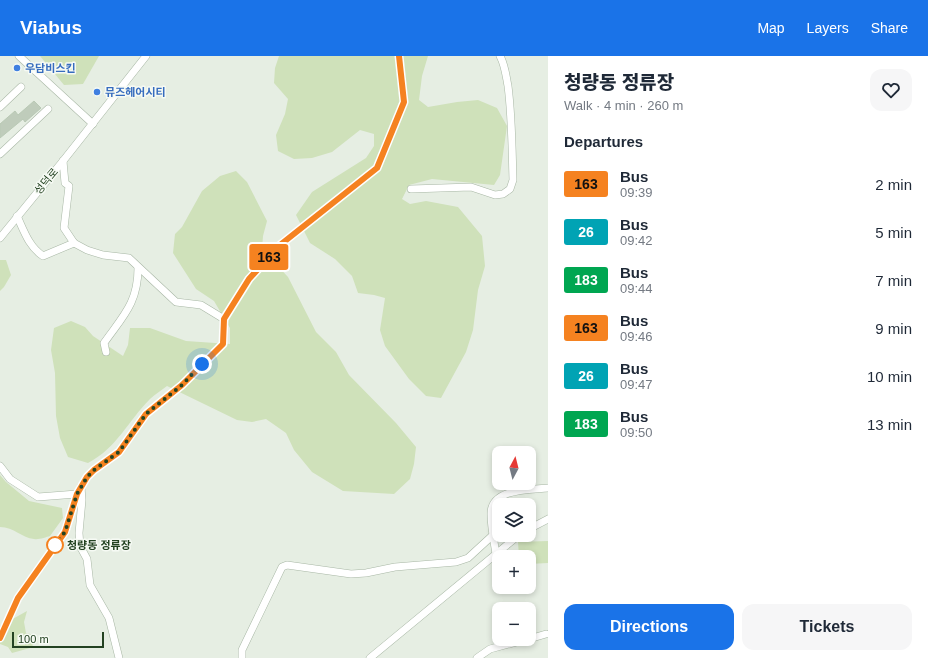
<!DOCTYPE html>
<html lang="en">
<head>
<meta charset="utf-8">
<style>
	:root { --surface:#fff; --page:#f6f6f7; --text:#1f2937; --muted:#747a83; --accent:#1a73e8 }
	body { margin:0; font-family:Helvetica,"Noto Sans KR",sans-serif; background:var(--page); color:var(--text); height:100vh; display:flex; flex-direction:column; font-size:15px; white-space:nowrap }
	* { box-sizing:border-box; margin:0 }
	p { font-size:13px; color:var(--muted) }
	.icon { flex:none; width:22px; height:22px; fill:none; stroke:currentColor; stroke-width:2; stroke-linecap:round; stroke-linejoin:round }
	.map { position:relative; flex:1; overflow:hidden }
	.side { display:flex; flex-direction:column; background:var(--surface); width:380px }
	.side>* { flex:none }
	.badge { padding:0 8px; border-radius:3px; font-size:14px; line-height:26px }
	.needle { width:26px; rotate:7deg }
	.buttons { position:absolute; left:492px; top:390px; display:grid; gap:8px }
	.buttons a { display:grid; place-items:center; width:44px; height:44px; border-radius:8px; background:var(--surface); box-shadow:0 2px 6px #0003; font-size:20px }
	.scale { position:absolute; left:12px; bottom:10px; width:92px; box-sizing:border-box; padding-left:4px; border:2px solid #234221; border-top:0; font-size:11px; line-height:14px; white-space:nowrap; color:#234221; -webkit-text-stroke:3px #f6faf4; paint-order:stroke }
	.you { position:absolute; width:20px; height:20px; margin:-10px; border:3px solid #fff; border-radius:50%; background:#1a73e8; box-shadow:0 0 0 6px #1a73e833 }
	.map>.badge { position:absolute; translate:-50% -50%; box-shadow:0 0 0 2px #fff }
	h2 { padding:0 16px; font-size:15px; line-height:36px }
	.round { display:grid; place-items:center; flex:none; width:42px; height:42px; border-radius:12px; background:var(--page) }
	.headline { display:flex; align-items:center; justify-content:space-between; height:68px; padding:0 16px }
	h1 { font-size:19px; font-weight:800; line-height:30px }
	.action { display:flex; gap:8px; margin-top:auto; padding:8px 16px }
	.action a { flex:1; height:46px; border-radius:12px; background:var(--accent); color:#fff; font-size:16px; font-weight:800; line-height:46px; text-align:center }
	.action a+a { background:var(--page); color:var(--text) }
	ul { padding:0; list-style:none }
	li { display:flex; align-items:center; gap:12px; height:48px; padding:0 16px }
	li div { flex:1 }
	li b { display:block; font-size:15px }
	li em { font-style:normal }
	li .badge { min-width:44px; font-weight:700; text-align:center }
	header { display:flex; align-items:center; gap:24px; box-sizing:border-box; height:56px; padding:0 20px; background:var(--accent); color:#fff }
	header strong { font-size:19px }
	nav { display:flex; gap:22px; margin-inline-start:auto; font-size:14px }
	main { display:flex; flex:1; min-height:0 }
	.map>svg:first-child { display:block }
	.green { fill:#cfe1ba }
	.building { fill:#bfccbb; stroke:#b9c9b5 }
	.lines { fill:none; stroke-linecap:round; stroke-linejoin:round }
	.minor-casing { stroke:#a8b7a5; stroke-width:8 }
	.minor { stroke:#fff; stroke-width:7 }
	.line-casing { stroke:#fff; stroke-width:9 }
	.line { stroke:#f58220; stroke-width:6 }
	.walk { stroke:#234221; stroke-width:4; stroke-dasharray:0 7.2 }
	.shop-dot { fill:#3f7fe0; stroke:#f6faf4; stroke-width:1.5 }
	.stop-dot { fill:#fff; stroke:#f58220; stroke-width:2 }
	.labels { text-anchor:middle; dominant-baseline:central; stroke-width:3; stroke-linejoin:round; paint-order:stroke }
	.shop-label { font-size:11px; font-weight:bold; fill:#366cbe; stroke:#f6faf4; text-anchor:start }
	.street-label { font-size:11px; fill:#234221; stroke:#f6faf4 }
	.stop-label { font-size:11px; font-weight:bold; fill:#234221; stroke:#f6faf4; text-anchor:start }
</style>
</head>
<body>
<header>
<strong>Viabus</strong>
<nav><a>Map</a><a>Layers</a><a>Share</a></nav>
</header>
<main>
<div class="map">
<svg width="548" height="602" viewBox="0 0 548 602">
	<rect width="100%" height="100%" fill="#e6eee3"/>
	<g class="green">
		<path d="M40 0H99L83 28 64 29Z"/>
		<path d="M279 0H428L422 20 419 44 428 51 457 46 478 44 497 52 507 70 500 119 494 129 432 123 409 129 402 143 410 148 426 145 458 151 482 180 485 210 478 234 473 274 466 296 441 342 426 340 409 323 385 290 380 274 385 242 374 239 358 237 352 220 335 203 310 187 296 159 312 136 366 102 374 90V78L360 74 332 96 312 102 294 103 278 95 276 79 285 58 288 43 274 27 275 12Z"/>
		<path d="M236 115 247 126 267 165 263 180 262 193 288 221 316 276 336 296 349 319 396 367 416 391 414 408 410 423 394 438 343 435 312 416 294 394 286 377 266 363 252 366 237 364 167 330C162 334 155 338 150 343 128 365 117 392 88 407L68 401 60 382 56 360 55 317 51 294 54 272 71 265 85 271 93 280 123 300 128 289 130 272H150L186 285 230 288V272L214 245 196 233 173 197 175 178 182 171 202 135 220 120Z"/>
		<path d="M0 204H6L11 219 4 231 0 235Z"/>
		<path d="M0 419 6 426 29 445 62 452 63 462 50 480C46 481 39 484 34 483 22 482 14 471 0 471Z"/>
		<path d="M548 485V507L529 508V501H519L518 486Z"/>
		<path d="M27 555 24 566 26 577 34 579 37 585 30 592 12 597 8 591 0 588V570Z"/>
	</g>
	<path class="building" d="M34 45 41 52 25 66 23 63 0 82V68L15 55 18 59Z"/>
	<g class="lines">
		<g class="minor-casing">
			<g id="minor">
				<path d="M19 0 93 68"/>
				<path d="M0 51 21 31"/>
				<path d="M0 98 48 53"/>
				<path d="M63 105 65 127 69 130 64 172 74 187 87 194 103 199 129 202 176 246 201 249 224 263"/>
				<path d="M411 133 471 131 495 139 503 138 510 133 513 124C512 93 512 61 508 30 506 20 505 9 500 0"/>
				<path d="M17 160C24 175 29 191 43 200L74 187"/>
				<path d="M0 182 63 105 146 0"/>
				<path d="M106 296 104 287C123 260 138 247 138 212"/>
				<path d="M0 410 10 423 38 441 77 438"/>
				<path d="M81 431 82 444 79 477 80 490 87 503 90 529 109 562 119 602"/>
				<path d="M529 473 548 463"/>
				<path d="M496 498C494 485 491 471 491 458 491 432 530 434 548 432"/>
				<path d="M0 582 18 542 65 476 77 438 87 421 94 414 119 396 146 358 182 329 223 288 224 263 249 223 280 189 377 112 404 46 399 0"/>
				<path d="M529 583 546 578"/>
				<path d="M242 602V594L282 511 287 509 351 518 366 517 395 511 456 506 468 502 493 479"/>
				<path d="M370 602 519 479"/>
				<path d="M477 602 490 593 528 583"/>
			</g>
		</g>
		<use href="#minor" class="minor"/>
	</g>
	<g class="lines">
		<g class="line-casing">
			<path id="line" d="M0 582 18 542 65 476 77 438 87 421 94 414 119 396 146 358 182 329 223 288 224 263 249 223 280 189 377 112 404 46 399 0"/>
		</g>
		<use href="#line" class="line"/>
		<path class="walk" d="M55 489 65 476 77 438 87 421 94 414 119 396 146 358 182 329 202 308"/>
	</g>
	<g class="shop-dot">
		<circle cx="17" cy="12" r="4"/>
		<circle cx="97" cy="36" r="4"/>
	</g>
	<circle class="stop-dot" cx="55" cy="489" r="8"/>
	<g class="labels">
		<g class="shop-label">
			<text x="25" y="12">우담비스킨</text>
			<text x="105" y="36">뮤즈헤어시티</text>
		</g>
		<g class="street-label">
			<text transform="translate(46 125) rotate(-50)">성덕로</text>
		</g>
		<g class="stop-label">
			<text x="67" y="489">청량동 정류장</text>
		</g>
	</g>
</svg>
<div class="buttons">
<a><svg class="needle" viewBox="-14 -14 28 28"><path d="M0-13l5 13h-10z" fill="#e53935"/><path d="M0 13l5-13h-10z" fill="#747a83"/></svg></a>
<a><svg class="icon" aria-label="layers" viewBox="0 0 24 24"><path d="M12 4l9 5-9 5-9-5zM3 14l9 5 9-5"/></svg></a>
<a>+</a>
<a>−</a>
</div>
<div class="scale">100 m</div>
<div class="you" style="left:202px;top:308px"></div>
<b class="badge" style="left:269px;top:201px;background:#f58220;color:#111">163</b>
</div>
<section class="side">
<div class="headline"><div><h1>청량동 정류장</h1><p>Walk · 4 min · 260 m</p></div><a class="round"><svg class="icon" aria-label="heart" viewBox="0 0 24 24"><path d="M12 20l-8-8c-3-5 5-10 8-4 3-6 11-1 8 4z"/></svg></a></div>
<h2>Departures</h2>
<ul>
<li><span class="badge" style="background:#f58220;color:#111">163</span><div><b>Bus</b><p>09:39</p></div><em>2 min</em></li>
<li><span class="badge" style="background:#00a3b4;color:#fff">26</span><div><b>Bus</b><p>09:42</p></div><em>5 min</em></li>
<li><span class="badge" style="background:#00a651;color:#fff">183</span><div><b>Bus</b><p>09:44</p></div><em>7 min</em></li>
<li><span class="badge" style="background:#f58220;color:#111">163</span><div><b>Bus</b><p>09:46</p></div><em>9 min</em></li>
<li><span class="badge" style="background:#00a3b4;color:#fff">26</span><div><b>Bus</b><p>09:47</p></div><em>10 min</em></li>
<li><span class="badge" style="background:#00a651;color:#fff">183</span><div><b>Bus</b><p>09:50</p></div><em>13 min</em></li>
</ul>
<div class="action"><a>Directions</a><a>Tickets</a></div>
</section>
</main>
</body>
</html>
